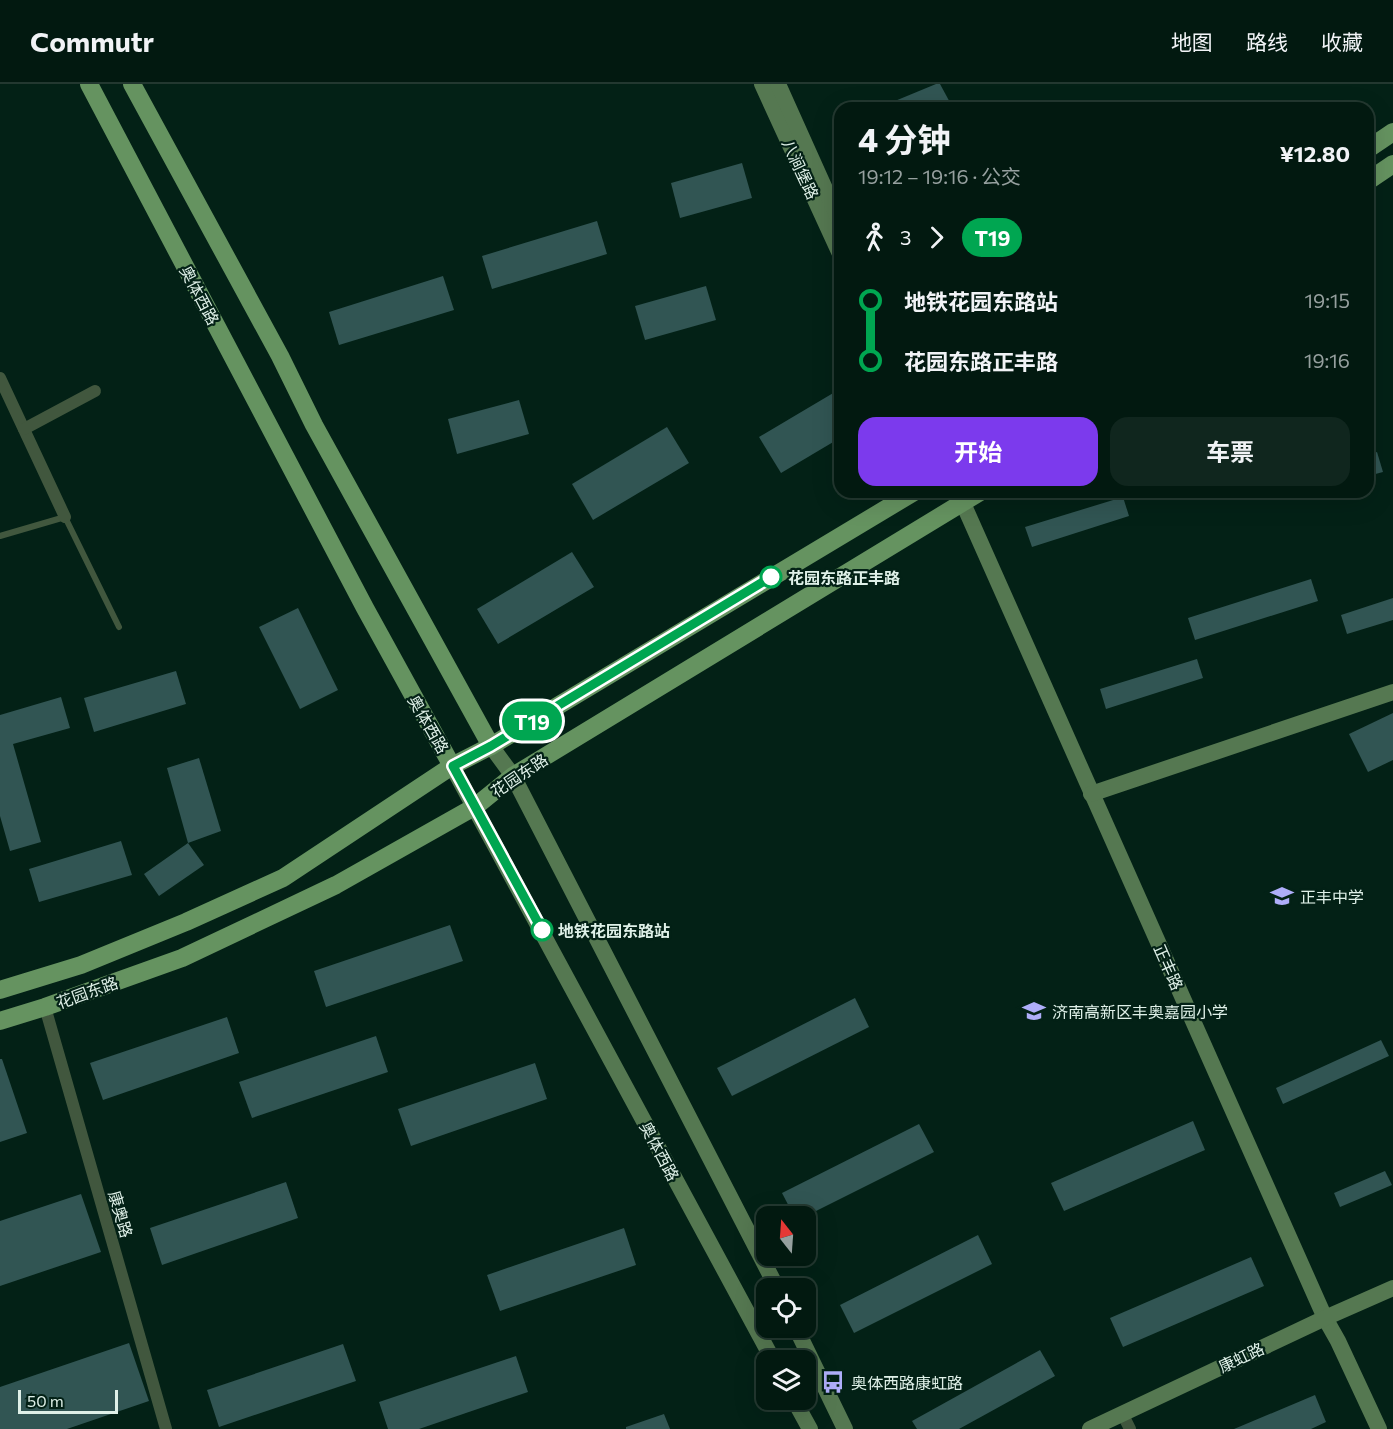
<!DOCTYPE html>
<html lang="zh">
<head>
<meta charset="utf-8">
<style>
	:root { --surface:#021910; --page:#10261e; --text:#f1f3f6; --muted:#96a09f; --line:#233830; --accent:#7c3aed }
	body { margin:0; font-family:Commissioner,"Noto Sans SC",sans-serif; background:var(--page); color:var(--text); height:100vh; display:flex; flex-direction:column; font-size:22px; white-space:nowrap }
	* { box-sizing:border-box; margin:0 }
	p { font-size:20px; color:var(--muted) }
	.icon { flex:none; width:33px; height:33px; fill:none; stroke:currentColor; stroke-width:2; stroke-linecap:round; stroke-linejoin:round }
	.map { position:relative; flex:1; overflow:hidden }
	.sheet { position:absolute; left:834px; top:18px; width:540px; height:396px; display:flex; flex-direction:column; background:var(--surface); border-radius:18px; box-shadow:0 6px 24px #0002,0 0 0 2px var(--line) }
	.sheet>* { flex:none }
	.badge { padding:0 12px; border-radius:20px; font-size:21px; line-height:39px }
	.needle { width:39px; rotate:343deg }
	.tools { position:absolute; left:756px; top:1122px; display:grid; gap:12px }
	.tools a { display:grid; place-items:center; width:60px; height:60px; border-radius:12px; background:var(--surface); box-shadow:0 6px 24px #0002,0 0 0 2px var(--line); font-size:30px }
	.scale { position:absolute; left:18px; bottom:15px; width:100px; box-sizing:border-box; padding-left:6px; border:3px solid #dff0e8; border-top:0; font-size:16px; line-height:21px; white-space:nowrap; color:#dff0e8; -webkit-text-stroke:4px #032116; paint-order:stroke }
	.map>.badge { position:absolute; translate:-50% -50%; box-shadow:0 0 0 3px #fff }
	.legs { display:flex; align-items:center; gap:9px; height:66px; padding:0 24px; font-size:20px }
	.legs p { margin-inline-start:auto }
	.overview { display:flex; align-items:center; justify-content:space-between; height:102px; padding:0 24px }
	h1 { font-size:33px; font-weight:700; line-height:45px }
	.cta { display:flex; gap:12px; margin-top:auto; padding:12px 24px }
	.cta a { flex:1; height:69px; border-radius:18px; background:var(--accent); color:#fff; font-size:24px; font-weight:700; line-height:69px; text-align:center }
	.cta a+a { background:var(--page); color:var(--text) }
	ul { padding:0 24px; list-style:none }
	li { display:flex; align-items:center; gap:21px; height:60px; font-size:22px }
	li i { display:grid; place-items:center; width:9px; height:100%; margin:0 8px; background:currentColor }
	li i::after { content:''; width:15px; height:15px; margin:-8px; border:4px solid; border-radius:50%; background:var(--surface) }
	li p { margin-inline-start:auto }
	li:first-child i { background:linear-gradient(#0000 50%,currentColor 0) }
	li:last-child i { background:linear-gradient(currentColor 50%,#0000 0) }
	header { display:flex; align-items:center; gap:36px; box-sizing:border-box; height:84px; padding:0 30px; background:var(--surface); border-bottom:2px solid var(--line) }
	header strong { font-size:28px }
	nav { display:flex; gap:33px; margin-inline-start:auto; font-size:21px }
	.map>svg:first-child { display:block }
	.building { fill:#315553 }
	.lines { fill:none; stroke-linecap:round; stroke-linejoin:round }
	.lane { stroke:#41573e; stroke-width:6 }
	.street { stroke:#41573e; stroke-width:12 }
	.secondary { stroke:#557851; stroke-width:16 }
	.primary { stroke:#659360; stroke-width:18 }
	.line-1-casing { stroke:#fff; stroke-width:14 }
	.line-1 { stroke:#00a651; stroke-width:9 }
	.stop-1-dot { fill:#fff; stroke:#00a651; stroke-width:3 }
	.labels { text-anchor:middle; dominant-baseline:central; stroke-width:4.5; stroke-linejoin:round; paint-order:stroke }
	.street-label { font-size:16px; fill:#dff0e8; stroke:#032116 }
	.stop-label { font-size:16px; font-weight:bold; fill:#dff0e8; stroke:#032116; text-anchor:start }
	.poi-label { font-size:16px; fill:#dff0e8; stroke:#032116; text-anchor:start }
</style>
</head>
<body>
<header>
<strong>Commutr</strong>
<nav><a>地图</a><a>路线</a><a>收藏</a></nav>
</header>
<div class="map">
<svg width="1393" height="1345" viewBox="0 0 1393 1345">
	<rect width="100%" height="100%" fill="#032116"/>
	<g class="building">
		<path d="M936 0H940L953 24H878Z"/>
		<path d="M742 79 752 114 680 134 671 99Z"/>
		<path d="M597 137 607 170 492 205 482 172Z"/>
		<path d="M443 192 454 226 339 261 329 228Z"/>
		<path d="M706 202 716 236 645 256 635 222Z"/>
		<path d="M840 305V354L781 389 759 353Z"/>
		<path d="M519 316 529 350 457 370 448 335Z"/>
		<path d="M667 343 689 379 593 436 572 400Z"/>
		<path d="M1377 368 1383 388 1368 392V371Z"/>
		<path d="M1123 413 1129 432 1032 463 1025 443Z"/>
		<path d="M572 468 594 503 498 560 477 525Z"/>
		<path d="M1311 495 1318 517 1195 556 1188 534Z"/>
		<path d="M1393 514V536L1347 550 1341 531Z"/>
		<path d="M298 524 338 606 300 625 259 543Z"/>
		<path d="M1197 575 1203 594 1106 625 1100 605Z"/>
		<path d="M176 587 186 620 94 648 84 614Z"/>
		<path d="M61 613 70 644 13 660 41 758 10 767 0 732V631Z"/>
		<path d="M1393 629V676L1368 688 1349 650Z"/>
		<path d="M199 674 221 747 188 759 167 684Z"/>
		<path d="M121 757 132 791 39 818 29 785Z"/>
		<path d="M188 759 204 781 159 812 144 790Z"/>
		<path d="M450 841 463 877 326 923 314 887Z"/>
		<path d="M855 914 869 943 732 1012 717 984Z"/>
		<path d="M227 933 239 969 103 1016 90 979Z"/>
		<path d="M376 952 388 988 252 1034 239 998Z"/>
		<path d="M1381 956 1389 972 1283 1020 1276 1004Z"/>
		<path d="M0 975H2L27 1049 0 1058Z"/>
		<path d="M535 979 547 1015 411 1062 398 1025Z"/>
		<path d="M1193 1037 1205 1066 1064 1127 1051 1099Z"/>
		<path d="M919 1040 934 1068 806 1132H794L782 1109Z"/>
		<path d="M1385 1087 1392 1101 1340 1123 1334 1109Z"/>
		<path d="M286 1098 298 1134 162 1181 150 1144Z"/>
		<path d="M81 1110 101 1168 0 1202V1137Z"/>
		<path d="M624 1144 636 1181 500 1227 487 1191Z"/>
		<path d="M978 1151 992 1180 854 1249 840 1221Z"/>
		<path d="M1251 1173 1264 1202 1123 1263 1110 1234Z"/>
		<path d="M129 1259 149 1317 67 1345H0V1303Z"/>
		<path d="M343 1260 356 1297 219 1343 207 1306Z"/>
		<path d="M1040 1266 1055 1292 959 1345H917L912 1337Z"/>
		<path d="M516 1272 528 1308 419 1345H388L379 1318Z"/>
		<path d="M1315 1311 1326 1338 1311 1345H1234Z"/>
		<path d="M664 1330 670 1345H626V1343Z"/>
	</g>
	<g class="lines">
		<path class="lane" d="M0 452 65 433 119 543"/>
		<g class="street">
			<path d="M0 294 65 433"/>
			<path d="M24 345 95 307"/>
			<path d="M45 923 166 1345"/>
			<path d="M1122 1329 1130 1345"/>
		</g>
		<g class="secondary">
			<path d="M762 0 840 170"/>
			<path d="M778 0 840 138"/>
			<path d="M958 408 1325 1234 1338 1257 1379 1345"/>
			<path d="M491 662 513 692 777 1204"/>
			<path d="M452 682 773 1276"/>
			<path d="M1091 710 1393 608"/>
			<path d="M796 1244 845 1345"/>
			<path d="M794 1316 810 1345"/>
			<path d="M1090 1345 1325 1234 1393 1204"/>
		</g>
		<g class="primary">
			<path d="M89 0 365 524 452 682"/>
			<path d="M132 0 280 272 314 341 491 662"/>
			<path d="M1368 65 1393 48"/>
			<path d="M1368 97 1393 80"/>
			<path d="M0 906 81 881 186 838 283 794 452 682 491 662 914 408"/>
			<path d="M0 937 45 923 182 874 336 801 476 722 513 692 980 408"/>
		</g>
	</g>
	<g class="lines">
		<g class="line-1-casing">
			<path id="line-1" d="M542 846 453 682 491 662 771 493"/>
		</g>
		<use href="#line-1" class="line-1"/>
	</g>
	<defs>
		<g id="school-bare" transform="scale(1.8)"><path d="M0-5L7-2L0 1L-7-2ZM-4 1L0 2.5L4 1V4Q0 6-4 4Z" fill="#afaefa" stroke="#032116" stroke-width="2.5" paint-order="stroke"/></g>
		<g id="bus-bare" transform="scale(1.8)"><path d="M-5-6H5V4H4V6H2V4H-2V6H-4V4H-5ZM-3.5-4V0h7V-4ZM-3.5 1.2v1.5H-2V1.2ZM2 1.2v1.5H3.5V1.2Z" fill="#afaefa" stroke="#032116" stroke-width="2.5" paint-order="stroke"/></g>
	</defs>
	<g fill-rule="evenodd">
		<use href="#school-bare" x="1282" y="812"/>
		<use href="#school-bare" x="1034" y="927"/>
		<use href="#bus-bare" x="833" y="1298"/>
	</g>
	<g class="stop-1-dot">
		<circle cx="771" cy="493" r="10"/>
		<circle cx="542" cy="846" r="10"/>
	</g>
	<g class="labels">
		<g class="street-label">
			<text transform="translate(801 85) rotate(65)">八涧堡路</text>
			<text transform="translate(200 211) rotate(62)">奥体西路</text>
			<text transform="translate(429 640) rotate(60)">奥体西路</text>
			<text transform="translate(519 691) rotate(-34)">花园东路</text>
			<text transform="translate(1169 883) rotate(66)">正丰路</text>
			<text transform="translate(87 908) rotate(-20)">花园东路</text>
			<text transform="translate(660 1067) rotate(62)">奥体西路</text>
			<text transform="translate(121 1130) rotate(74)">康奥路</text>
			<text transform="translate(1241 1273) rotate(-25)">康虹路</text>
		</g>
		<g class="stop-label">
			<text x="788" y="493">花园东路正丰路</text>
			<text x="558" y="846">地铁花园东路站</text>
		</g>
		<g class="poi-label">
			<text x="1300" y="812">正丰中学</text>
			<text x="1052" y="927">济南高新区丰奥嘉园小学</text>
			<text x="851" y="1298">奥体西路康虹路</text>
		</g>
	</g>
</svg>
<div class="tools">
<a><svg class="needle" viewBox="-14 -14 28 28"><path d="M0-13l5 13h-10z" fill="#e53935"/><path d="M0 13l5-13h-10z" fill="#96a09f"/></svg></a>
<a><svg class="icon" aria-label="locate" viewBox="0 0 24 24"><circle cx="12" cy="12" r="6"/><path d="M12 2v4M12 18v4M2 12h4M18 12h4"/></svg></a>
<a><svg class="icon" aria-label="layers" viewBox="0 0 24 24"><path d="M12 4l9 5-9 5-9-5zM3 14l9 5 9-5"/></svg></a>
</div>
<div class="scale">50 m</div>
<b class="badge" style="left:532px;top:637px;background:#00a651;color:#fff">T19</b>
<section class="sheet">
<div class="overview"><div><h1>4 分钟</h1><p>19:12 – 19:16 · 公交</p></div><b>¥12.80</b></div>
<div class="legs"><svg class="icon" aria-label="walk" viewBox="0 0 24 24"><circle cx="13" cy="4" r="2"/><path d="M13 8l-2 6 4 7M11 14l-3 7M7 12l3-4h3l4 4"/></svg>3<svg class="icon" aria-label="forward" viewBox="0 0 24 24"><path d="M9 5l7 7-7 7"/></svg><b class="badge" style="background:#00a651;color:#fff">T19</b></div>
<ul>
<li><i style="color:#00a651"></i><b>地铁花园东路站</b><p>19:15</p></li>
<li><i style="color:#00a651"></i><b>花园东路正丰路</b><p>19:16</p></li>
</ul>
<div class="cta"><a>开始</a><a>车票</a></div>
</section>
</div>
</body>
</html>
